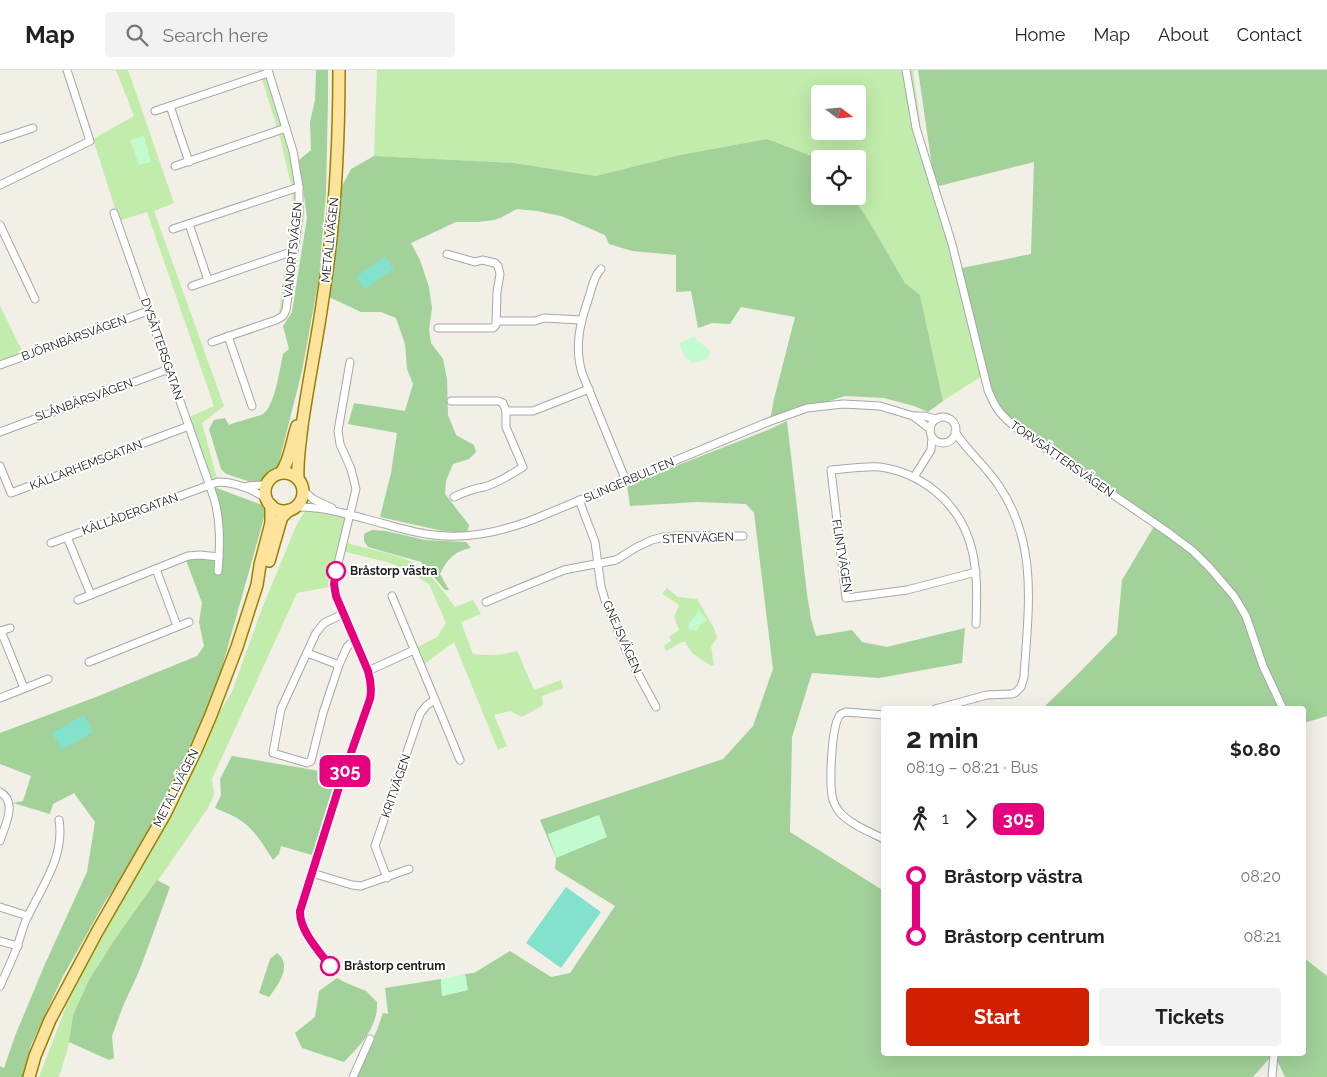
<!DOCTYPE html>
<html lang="en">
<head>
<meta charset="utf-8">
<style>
	:root { --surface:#fff; --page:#f2f2f2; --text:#222; --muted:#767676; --line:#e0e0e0; --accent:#d01f00 }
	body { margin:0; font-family:Raleway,sans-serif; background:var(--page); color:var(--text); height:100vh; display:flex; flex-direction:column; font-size:19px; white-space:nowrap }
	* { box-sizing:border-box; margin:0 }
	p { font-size:16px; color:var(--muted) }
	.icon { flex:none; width:28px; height:28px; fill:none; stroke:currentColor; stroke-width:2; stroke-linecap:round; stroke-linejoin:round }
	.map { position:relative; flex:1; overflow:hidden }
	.side { position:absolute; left:881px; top:636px; width:425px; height:350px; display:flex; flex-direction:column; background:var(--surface); border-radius:5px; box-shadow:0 5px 20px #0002 }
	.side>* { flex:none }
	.badge { padding:0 10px; border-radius:8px; font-size:18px; line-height:32px }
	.needle { width:32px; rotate:106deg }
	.tools { position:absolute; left:811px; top:15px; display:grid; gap:10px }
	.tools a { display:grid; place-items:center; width:55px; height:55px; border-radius:5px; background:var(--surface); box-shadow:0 5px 20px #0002; font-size:25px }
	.map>.badge { position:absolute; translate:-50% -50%; box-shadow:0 0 0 2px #fff }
	.legs { display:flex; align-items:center; gap:8px; height:55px; padding:0 25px; font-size:16px }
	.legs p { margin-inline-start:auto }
	.head { display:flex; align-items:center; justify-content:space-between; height:85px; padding:0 25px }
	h1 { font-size:28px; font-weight:700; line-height:38px }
	.primary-button { display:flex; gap:10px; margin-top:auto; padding:10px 25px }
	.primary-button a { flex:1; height:58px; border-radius:5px; background:var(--accent); color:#fff; font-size:20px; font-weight:700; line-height:58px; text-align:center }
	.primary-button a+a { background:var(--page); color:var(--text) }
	ul { padding:0 25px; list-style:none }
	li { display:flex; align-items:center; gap:18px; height:60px; font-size:19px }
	li i { display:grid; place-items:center; width:8px; height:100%; margin:0 6px; background:currentColor }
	li i::after { content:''; width:12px; height:12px; margin:-6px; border:4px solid; border-radius:50%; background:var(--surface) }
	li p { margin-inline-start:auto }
	li:first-child i { background:linear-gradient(#0000 50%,currentColor 0) }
	li:last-child i { background:linear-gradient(currentColor 50%,#0000 0) }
	header { display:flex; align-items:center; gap:30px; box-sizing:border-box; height:70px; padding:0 25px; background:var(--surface); border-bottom:1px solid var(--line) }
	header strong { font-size:24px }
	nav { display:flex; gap:28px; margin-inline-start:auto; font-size:18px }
	.search { width:350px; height:45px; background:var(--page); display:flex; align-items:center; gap:12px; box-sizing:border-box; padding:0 18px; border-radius:5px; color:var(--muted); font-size:19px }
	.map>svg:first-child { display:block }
	.grass { fill:#c1ecab; fill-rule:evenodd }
	.forest { fill:#a2d199 }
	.park { fill:#c2fbcf }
	.pitch { fill:#82e2cb }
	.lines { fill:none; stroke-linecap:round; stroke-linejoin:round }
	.street-casing { stroke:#a7a7a7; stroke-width:9 }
	.primary-casing { stroke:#9c7f00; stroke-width:14 }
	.street { stroke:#fff; stroke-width:7 }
	.primary { stroke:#fee39d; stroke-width:11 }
	.line-1-casing { stroke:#fff; stroke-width:11 }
	.line-1 { stroke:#e6007e; stroke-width:8 }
	.stop-1-dot { fill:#fff; stroke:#e6007e; stroke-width:2.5 }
	.labels { text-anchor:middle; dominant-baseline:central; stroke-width:4; stroke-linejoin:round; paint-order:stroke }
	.street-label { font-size:12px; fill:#202020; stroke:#fff }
	.stop-label { font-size:12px; font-weight:bold; fill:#202020; stroke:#fff; text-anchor:start }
</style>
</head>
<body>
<header>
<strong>Map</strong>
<div class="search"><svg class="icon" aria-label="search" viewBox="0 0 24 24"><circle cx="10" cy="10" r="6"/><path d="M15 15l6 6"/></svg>Search here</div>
<nav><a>Home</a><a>Map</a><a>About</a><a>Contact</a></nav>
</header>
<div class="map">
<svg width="1327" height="1007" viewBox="0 0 1327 1007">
	<rect width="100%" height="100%" fill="#f1efe6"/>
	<g class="grass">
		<path d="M116 0H128L174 133 154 141 224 336 202 353 218 412 209 415 187 348 214 336 147 142 119 151 93 69 134 46Z"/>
		<path d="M259 0H271L290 62 302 146 298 182 288 245 278 252 290 157 293 122 279 64Z"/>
		<path d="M377 0H913L925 88 985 304 943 331 920 225 905 213 869 151 852 126H858V89H820L767 69 680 85 596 106 514 93 374 86ZM820 24H858V61H820Z"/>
		<path d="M0 236 26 289 0 297Z"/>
		<path d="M305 441 350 445 345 472C364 479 386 481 405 489 427 498 441 518 455 537L473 530 481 544 461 552 473 584C489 586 502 585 517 581L534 620 561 610 563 618 542 626 543 635 522 647 510 641 494 645 507 676 498 680 454 572 422 596 413 577H418L437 567 446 553 429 514 405 499 387 492 342 481 334 516 297 523 212 709 214 724 208 738 157 812 115 869 89 910 73 945 68 978 59 1007H39L67 934 81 906 118 839 167 743 201 672 232 622 261 541 296 456Z"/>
		<path d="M667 518 678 527 697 529 714 558 717 568 711 576 714 595 711 596 692 583 685 572H682L666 581 664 576 671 571 669 567 679 560 674 547 679 536 678 534 662 524Z"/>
	</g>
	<g class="forest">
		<path d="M316 0H328V29L326 123 319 208 302 301 277 400 269 410 254 413 226 404 221 399 209 359 214 350 225 348 229 355C236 352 257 347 263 344 275 336 280 298 283 284L289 279 283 256 292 242 307 148 299 90 311 80 310 52 315 30Z"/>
		<path d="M918 0H1327V646L1304 653V639H1286L1268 603 1272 627 1281 639H1042L1078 604 1117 564 1122 510 1156 453 1060 393 997 338 957 199 1031 184 1034 92 935 117Z"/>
		<path d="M767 69 820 89V126H852L869 151 905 213 920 225 943 331 928 342 914 336 884 328 845 326 770 350 774 329 795 247 741 237 730 254 712 253 698 258 691 221 676 222V185L632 181 609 174 605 165 561 146 537 141 517 139 500 148 494 150 478 152H456L411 173 420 190 429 217 432 238 429 260 431 273 443 289 447 309 448 345 456 365 474 375 476 382 469 389 453 394 446 411 445 424 469 455 467 463 443 461 380 447 391 403 397 363 348 354 354 333 405 341 413 314 407 299 405 274 396 248 381 242H361L329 227 340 120 351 99 374 86 514 93 596 106 680 85Z"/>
		<path d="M787 351 807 524 811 549 816 566 852 560 862 572 887 577 965 558 962 593 879 608 812 603 792 667 790 762 884 821V984H1273L1253 1007H354L377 960 383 943 388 944 385 918 441 909 442 926 467 920 465 904 474 903 510 881 551 907 570 903 615 836 555 799 556 788 540 750 723 689 753 656 773 599 754 443 746 434 697 432 630 436 627 415 768 360Z"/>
		<path d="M209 415 267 437 201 672 167 743 106 830 62 908 31 975 23 1007H0V996L4 998 15 966 45 894 87 802 95 752 74 723 53 734 50 744 13 733 23 731 31 706 0 694V663L96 627 197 586 204 576 199 552 202 533 186 490 218 488 221 478Z"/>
		<path d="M372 460 386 461 425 470 466 472 471 478C455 481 447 489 440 504L449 520H445L421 492 368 477 364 471V464Z"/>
		<path d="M232 686 337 704 312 785 281 776 279 784 273 790C263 774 253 757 237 748 230 744 222 741 215 738L221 725 220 709Z"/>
		<path d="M157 810 170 817 140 899 123 936 112 966 114 988 109 990 69 972 73 945 89 910 115 869Z"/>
		<path d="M277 883C293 895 278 915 269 927L259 923 270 889Z"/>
		<path d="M1304 888 1327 906V1007H1285L1274 984H1304Z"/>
		<path d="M337 908 344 912 366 921 377 932C378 958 361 974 344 992L302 978 295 963 315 947 319 921Z"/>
	</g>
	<g class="park">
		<path d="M144 66 151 92 139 95 130 70Z"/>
		<path d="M694 267 711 282 707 289 693 293 685 287 679 273Z"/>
		<path d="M699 540 707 550 702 554H700L697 561 688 559 689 554Z"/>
		<path d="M599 745 607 767 556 788 548 764Z"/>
		<path d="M465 904 468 920 442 926 441 909Z"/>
	</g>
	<g class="pitch">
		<path d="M385 186 394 199 365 219 356 207Z"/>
		<path d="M84 645 93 662 62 680 52 663Z"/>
		<path d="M566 817 601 842 561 898 526 873Z"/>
	</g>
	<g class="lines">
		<g class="street-casing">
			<g id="street">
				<path d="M906 0 916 58 952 174 988 320C991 327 994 335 999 341 1011 356 1029 367 1045 378L1169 463 1193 481 1209 497 1234 526 1246 546 1263 596 1283 639"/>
				<path d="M170 36 189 92"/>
				<path d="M155 41 268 3"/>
				<path d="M0 69 33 58"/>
				<path d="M175 96 286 58"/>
				<path d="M0 115 90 71 67 0"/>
				<path d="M114 143 214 428C221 452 220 475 218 501"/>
				<path d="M189 154 208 210"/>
				<path d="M0 155 35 229"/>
				<path d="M173 159 299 117"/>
				<path d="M601 199C594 206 592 217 589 227 580 253 574 276 582 303L626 411"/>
				<path d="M192 216 294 181"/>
				<path d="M496 251H535L544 248 581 250"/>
				<path d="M438 258H493L496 255 497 222 500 204 498 196 495 193 482 190 475 192 447 184"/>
				<path d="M228 266 252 336"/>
				<path d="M212 272 276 250 283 246 286 240 299 145V117L293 81 268 0"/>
				<path d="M350 292 338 361 340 374 351 399 356 419 335 506 334 514 336 526 370 607 371 619 370 629 340 713 312 803 352 815 361 816 409 799"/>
				<path d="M0 295 148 241"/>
				<path d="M451 331H498L503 333 506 341V357L523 397C512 404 496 414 484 417 472 419 466 421 454 427"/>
				<path d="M506 341H533L589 319"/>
				<path d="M913 346 930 359"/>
				<circle cx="943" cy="360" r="13"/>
				<path d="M0 362 169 299"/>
				<path d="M0 396 11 423 189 356"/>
				<path d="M914 407 931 380 932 367"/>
				<path d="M248 416 261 415 267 413"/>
				<path d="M303 420 313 429 332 438"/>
				<path d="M579 430 595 472 601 517 606 533 629 587 656 637"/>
				<path d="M295 437C319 436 343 443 366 449 386 454 406 461 426 464 463 470 497 463 532 450L768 352 807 338 843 334 880 336 913 346H924L936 349"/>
				<path d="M67 467 91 525"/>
				<path d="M51 473 218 412C236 412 252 419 267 429"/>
				<path d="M156 499 177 556"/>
				<path d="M392 526 460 690"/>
				<path d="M78 530 188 486 200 485 219 487"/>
				<path d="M486 532 564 500 616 490 637 477 652 470 663 467 677 466H743"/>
				<path d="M343 544 324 553 316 563 281 639 273 683 307 693 311 691 323 643 339 595 347 577 354 570"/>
				<path d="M976 554C978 503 978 456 935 421 919 408 901 400 880 397 864 396 847 399 831 400L846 528 907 520 976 502"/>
				<path d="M1 561 10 558"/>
				<path d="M0 562 1 561 24 618"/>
				<path d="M307 583 339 595"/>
				<path d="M89 592 189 552"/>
				<path d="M368 601 414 580"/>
				<path d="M0 628 48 609"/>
				<path d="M935 639 987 625 1011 624 1015 623 1021 617 1024 607C1028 540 1039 475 999 416 986 396 968 382 955 362"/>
				<path d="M884 645 846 642C843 643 842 643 840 645 831 656 829 716 833 730 834 733 836 737 838 740 847 753 870 762 884 769"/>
				<path d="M0 722C18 732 5 755 0 771"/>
				<path d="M387 808 375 776 420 644 426 636 434 630"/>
				<path d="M0 837 28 846"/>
				<path d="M0 871 18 876"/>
				<path d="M0 916C6 903 12 890 17 877 21 866 23 854 29 844 43 815 65 785 59 750"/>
				<path d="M353 1007 370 969"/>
				<path d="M1272 1007 1274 984"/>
			</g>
		</g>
		<g class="primary-casing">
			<g id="primary">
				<path d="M281 403C291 388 291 373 297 356"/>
				<circle cx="284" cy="422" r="19"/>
				<path d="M298 409C297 391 300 374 302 356 308 313 317 271 323 228 335 153 339 76 339 0"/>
				<path d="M269 491 280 453 282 447 289 440"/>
				<path d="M29 1007 35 986 50 950 97 862 165 744 196 680 211 645 237 577 257 515 260 495 271 453V435"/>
			</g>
		</g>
		<use href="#street" class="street"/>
		<use href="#primary" class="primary"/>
	</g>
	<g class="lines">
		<g class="line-1-casing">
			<path id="line-1" d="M330 896C319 881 299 860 300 841L340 714 370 629C372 619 371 611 368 601L336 526 334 514 336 501"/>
		</g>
		<use href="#line-1" class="line-1"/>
	</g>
	<g class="stop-1-dot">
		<circle cx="336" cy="501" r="9"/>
		<circle cx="330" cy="896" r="9"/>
	</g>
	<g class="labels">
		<g class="street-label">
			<text transform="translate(330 170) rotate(-84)">METALLVÄGEN</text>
			<text transform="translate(293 180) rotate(-84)">VÄNORTSVÄGEN</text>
			<text transform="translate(74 268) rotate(-20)">BJÖRNBÄRSVÄGEN</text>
			<text transform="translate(162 279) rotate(71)">DYSÄTTERSGATAN</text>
			<text transform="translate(84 330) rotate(-20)">SLÅNBÄRSVÄGEN</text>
			<text transform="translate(1062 389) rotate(35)">TORVSÄTTERSVÄGEN</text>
			<text transform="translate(86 395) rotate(-21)">KÄLLARHEMSGATAN</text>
			<text transform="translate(629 410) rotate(-23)">SLINGERBULTEN</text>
			<text transform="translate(130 444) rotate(-20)">KÄLLÅDERGATAN</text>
			<text transform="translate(698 468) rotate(-2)">STENVÄGEN</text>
			<text transform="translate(842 486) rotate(81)">FLINTVÄGEN</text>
			<text transform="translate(622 567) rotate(66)">GNEJSVÄGEN</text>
			<text transform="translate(396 716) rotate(-71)">KRITVÄGEN</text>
			<text transform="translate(176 718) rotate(-63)">METALLVÄGEN</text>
		</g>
		<g class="stop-label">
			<text x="350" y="501">Bråstorp västra</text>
			<text x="344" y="896">Bråstorp centrum</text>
		</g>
	</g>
</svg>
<div class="tools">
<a><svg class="needle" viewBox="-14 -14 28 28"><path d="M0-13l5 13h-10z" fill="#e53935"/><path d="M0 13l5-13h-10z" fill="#767676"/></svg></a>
<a><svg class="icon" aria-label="locate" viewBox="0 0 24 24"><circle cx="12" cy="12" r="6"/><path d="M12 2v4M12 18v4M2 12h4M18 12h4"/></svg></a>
</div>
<b class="badge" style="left:345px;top:701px;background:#e6007e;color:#fff">305</b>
<section class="side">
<div class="head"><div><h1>2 min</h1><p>08:19 – 08:21 · Bus</p></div><b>$0.80</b></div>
<div class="legs"><svg class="icon" aria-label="walk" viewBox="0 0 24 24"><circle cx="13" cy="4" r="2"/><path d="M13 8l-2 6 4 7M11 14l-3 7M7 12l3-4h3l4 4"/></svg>1<svg class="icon" aria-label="forward" viewBox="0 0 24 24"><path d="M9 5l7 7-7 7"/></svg><b class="badge" style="background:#e6007e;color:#fff">305</b></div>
<ul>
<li><i style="color:#e6007e"></i><b>Bråstorp västra</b><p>08:20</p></li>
<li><i style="color:#e6007e"></i><b>Bråstorp centrum</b><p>08:21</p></li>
</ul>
<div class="primary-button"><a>Start</a><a>Tickets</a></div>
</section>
</div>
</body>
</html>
